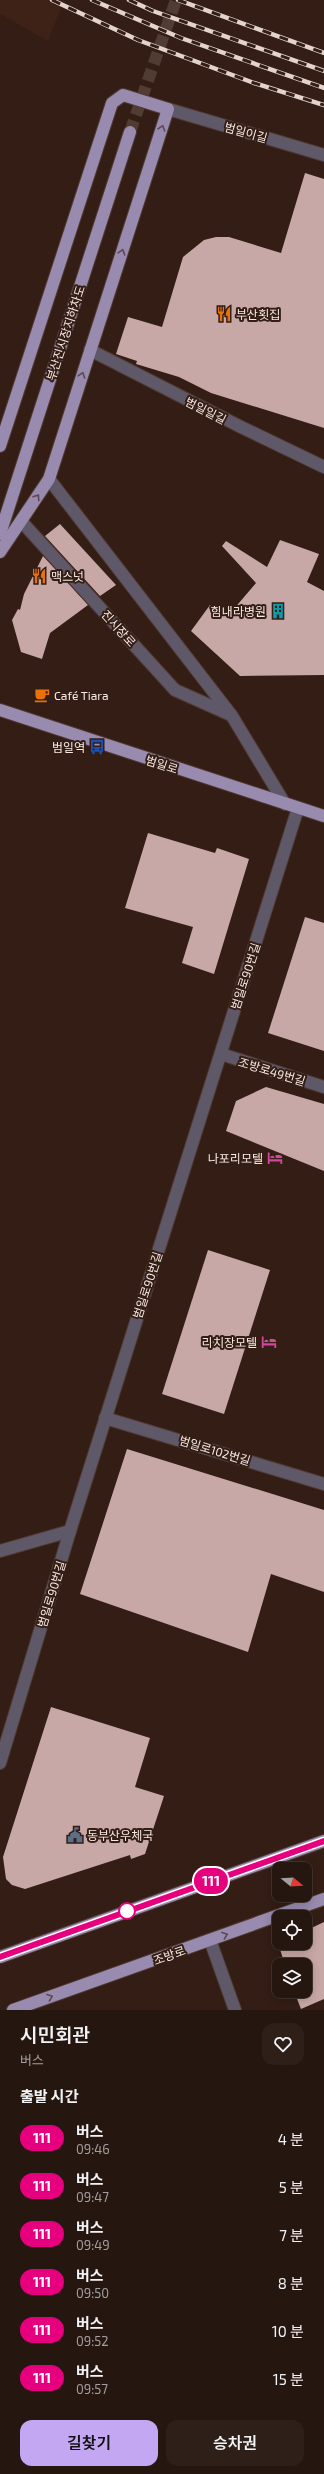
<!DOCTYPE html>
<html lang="ko">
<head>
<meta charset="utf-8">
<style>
	:root { --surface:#261610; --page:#2e1f19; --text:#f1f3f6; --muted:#a49f9f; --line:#423530; --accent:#c3a7f2 }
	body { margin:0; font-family:"Exo 2","Noto Sans KR",sans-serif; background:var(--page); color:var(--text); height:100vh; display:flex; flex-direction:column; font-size:15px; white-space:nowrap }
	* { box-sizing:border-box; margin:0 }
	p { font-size:13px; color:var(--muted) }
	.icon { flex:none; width:22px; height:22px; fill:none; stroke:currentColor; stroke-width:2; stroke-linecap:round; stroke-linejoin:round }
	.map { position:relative; height:2010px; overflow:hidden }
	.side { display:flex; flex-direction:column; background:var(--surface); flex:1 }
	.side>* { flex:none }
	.badge { padding:0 8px; border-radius:13px; font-size:14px; line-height:26px }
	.needle { width:26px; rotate:108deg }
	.tools { position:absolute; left:272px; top:1862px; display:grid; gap:8px }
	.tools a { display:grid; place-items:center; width:40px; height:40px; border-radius:8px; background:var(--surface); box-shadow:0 2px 10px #0003,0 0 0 1px var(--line); font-size:20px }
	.map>.badge { position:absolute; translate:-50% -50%; box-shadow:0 0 0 2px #fff }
	h2 { padding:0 20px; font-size:15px; line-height:36px }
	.round { display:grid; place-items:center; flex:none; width:42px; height:42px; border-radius:12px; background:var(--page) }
	.overview { display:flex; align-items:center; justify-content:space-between; height:68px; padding:0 20px }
	h1 { font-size:19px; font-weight:600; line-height:30px }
	.primary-button { display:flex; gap:8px; margin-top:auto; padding:8px 20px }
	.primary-button a { flex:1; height:46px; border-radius:12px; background:var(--accent); color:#111; font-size:16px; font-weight:600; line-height:46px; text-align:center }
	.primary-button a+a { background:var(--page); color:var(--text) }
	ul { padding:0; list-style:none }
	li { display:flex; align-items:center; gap:12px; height:48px; padding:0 20px }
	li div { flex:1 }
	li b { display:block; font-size:15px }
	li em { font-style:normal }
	li .badge { min-width:44px; font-weight:700; text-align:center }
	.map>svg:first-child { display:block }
	.built { fill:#3e2217 }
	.building { fill:#c8a8a6 }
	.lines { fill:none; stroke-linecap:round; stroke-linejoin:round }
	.major-tunnel { stroke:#513c34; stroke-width:12; stroke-dasharray:12 6; stroke-linecap:butt }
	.minor-casing { stroke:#4f3a32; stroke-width:14 }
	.major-casing { stroke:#4f3a32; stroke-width:14 }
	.minor { stroke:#5e5869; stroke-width:12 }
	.major { stroke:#998baf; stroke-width:12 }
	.rail-casing { stroke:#e3d3cd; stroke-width:4.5 }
	.rail { stroke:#331d15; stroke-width:3; stroke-dasharray:9; stroke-linecap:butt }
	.oneway { stroke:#5c4953 }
	.line-casing { stroke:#fff; stroke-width:9 }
	.line { stroke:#e6007e; stroke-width:6 }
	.stop-dot { fill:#fff; stroke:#e6007e; stroke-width:2 }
	.labels { text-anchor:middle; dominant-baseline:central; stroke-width:4; stroke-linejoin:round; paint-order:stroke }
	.street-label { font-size:12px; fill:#f8e9e3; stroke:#331d15 }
	.poi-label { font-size:12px; fill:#f8e9e3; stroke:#331d15; text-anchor:start }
</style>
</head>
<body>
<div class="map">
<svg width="324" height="2010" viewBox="0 0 324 2010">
	<rect width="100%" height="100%" fill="#331d15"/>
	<path class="built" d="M0 0H64L48 41 0 14Z"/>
	<g class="building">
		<path d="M305 173 324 179V428L211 393 179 377 136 364 137 361 116 354 128 317 162 327 183 257 204 240 216 237H229L281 253Z"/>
		<path d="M60 524 116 585 100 596 45 536Z"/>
		<path d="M280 540 319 554 307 582 324 591V675L240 676 191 631 210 605 227 617 256 583 222 546 226 541 267 567Z"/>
		<path d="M43 556 88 605 50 633 42 659 21 652 12 620 18 609 20 610 24 594Z"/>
		<path d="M148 833 215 853 217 848 249 859 214 974 182 963 193 927 125 908Z"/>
		<path d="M305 917 324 923V1051L268 1033Z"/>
		<path d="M266 1087 324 1104V1171L226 1131 236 1101Z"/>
		<path d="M208 1250 270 1270 224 1414 162 1394Z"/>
		<path d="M127 1449 324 1510V1592L271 1574 248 1652 80 1594Z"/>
		<path d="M51 1707 150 1738 135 1787 164 1796 145 1854 131 1859 130 1855 25 1889 12 1885 6 1879 3 1857Z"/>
		<path d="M324 1922V1999L301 2009 294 1991H305V1965H285L278 1943H305V1931Z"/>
	</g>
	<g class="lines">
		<path class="major-tunnel" d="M130 132 176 0"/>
		<g class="minor-casing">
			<g id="minor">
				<path d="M168 109 324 155"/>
				<path d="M90 350 239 426 324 467"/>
				<path d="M49 479 232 716 285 804"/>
				<path d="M21 521 175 690 231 715"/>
				<path d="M221 1054 324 1087"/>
				<path d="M105 1418 324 1484"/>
				<path d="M0 1551 70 1531"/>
				<path d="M0 1763 70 1531 298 808"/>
				<path d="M210 1940 235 2010"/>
			</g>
		</g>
		<g class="major-casing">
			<g id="major">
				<path d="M0 446 112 103 123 95 168 109 49 479 0 552"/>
				<path d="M0 534 130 132"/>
				<path d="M0 710 324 816"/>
				<path d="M0 1957 324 1841"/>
				<path d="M13 2010 324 1899"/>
			</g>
		</g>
		<use href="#minor" class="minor"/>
		<use href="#major" class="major"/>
		<g class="rail-casing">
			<g id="rail">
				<path d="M52 0 138 40 254 83 324 105"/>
				<path d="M92 0 181 38 324 88"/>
				<path d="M129 0 153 11 324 71"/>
				<path d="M178 0 324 53"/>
			</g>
		</g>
		<use href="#rail" class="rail"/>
	</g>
	<defs><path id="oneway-chevron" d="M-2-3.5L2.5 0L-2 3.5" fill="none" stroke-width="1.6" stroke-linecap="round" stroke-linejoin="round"/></defs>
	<g class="oneway">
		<use href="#oneway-chevron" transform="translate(162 128) rotate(-72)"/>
		<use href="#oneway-chevron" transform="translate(122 252) rotate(-72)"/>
		<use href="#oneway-chevron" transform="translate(82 375) rotate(-72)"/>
		<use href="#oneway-chevron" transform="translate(37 497) rotate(-56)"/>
		<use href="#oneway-chevron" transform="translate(225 1935) rotate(-20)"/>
		<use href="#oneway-chevron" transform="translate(50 1997) rotate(-20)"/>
	</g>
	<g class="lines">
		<g class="line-casing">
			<path id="line" d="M0 1957 324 1841"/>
		</g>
		<use href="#line" class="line"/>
	</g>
	<defs>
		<g id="restaurant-bare" transform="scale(1.2)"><path d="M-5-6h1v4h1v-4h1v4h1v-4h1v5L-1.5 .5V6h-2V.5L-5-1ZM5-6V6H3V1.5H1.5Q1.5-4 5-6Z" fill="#e8710a" stroke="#331d15" stroke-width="2.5" paint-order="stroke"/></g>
		<g id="building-bare" transform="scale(1.2)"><path d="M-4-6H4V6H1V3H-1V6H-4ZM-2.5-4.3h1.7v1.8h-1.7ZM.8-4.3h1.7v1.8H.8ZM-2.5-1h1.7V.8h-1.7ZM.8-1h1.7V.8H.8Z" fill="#0f9aa8" stroke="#331d15" stroke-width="2.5" paint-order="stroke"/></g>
		<g id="cafe-bare" transform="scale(1.2)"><path d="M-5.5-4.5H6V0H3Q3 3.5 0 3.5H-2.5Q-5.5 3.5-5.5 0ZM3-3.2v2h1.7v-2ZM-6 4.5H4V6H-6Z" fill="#e8710a" stroke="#331d15" stroke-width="2.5" paint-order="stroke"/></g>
		<g id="bus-bare" transform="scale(1.2)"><path d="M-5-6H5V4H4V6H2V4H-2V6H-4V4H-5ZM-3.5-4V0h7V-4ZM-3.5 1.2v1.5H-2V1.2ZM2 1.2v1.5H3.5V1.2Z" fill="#1a4fb4" stroke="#331d15" stroke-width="2.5" paint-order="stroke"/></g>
		<g id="hotel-bare" transform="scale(1.2)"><path d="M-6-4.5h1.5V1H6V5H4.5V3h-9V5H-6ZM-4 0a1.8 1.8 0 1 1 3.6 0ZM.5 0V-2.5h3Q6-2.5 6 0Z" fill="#d1479c" stroke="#331d15" stroke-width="2.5" paint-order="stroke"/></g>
		<g id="civic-bare" transform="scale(1.2)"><path d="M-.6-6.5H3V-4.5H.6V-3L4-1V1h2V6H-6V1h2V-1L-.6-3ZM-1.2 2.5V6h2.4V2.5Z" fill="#5c6f8a" stroke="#331d15" stroke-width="2.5" paint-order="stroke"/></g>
	</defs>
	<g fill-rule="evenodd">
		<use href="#restaurant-bare" x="224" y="314"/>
		<use href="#restaurant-bare" x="39" y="576"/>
		<use href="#building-bare" x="278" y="611"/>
		<use href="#cafe-bare" x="42" y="695"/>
		<use href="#bus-bare" x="97" y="747"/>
		<use href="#hotel-bare" x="275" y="1158"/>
		<use href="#hotel-bare" x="269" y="1342"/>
		<use href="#civic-bare" x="75" y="1835"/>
	</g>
	<circle class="stop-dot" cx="127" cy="1911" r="8"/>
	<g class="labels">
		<g class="street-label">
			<text transform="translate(246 132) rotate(16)">범일이길</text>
			<text transform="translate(65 333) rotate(-72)">부산진시장지하차도</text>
			<text transform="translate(206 410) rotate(27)">범일일길</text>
			<text transform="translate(119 628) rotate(48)">진시장로</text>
			<text transform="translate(162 764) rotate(18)">범일로</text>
			<text transform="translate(245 976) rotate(-72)">범일로90번길</text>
			<text transform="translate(272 1071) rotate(17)">조방로49번길</text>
			<text transform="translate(147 1285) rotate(-72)">범일로90번길</text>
			<text transform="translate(215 1450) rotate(17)">범일로102번길</text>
			<text transform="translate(51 1594) rotate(-73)">범일로90번길</text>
			<text transform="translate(169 1955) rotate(-20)">조방로</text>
		</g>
		<g class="poi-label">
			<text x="236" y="314">부산횟집</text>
			<text x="51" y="576">맥스넛</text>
			<text x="266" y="611" text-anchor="end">힘내라병원</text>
			<text x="54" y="695">Café Tiara</text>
			<text x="85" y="747" text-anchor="end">범일역</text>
			<text x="263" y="1158" text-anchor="end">나포리모텔</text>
			<text x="257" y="1342" text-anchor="end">리치장모텔</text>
			<text x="87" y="1835">동부산우체국</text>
		</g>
	</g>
</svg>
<div class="tools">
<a><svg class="needle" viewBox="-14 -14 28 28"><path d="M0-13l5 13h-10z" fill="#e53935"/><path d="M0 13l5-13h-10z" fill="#a49f9f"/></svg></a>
<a><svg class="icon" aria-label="locate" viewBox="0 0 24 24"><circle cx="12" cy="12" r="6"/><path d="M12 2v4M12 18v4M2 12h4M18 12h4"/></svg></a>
<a><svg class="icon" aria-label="layers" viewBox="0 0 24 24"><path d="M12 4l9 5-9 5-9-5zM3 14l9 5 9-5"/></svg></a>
</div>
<b class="badge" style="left:211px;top:1881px;background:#e6007e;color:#fff">111</b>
</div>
<section class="side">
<div class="overview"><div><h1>시민회관</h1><p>버스</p></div><a class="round"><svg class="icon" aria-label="heart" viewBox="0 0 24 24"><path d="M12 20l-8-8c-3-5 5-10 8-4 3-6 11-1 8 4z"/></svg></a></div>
<h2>출발 시간</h2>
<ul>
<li><span class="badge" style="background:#e6007e;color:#fff">111</span><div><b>버스</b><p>09:46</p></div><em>4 분</em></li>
<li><span class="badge" style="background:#e6007e;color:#fff">111</span><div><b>버스</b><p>09:47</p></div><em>5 분</em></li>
<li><span class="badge" style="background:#e6007e;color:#fff">111</span><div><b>버스</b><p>09:49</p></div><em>7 분</em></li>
<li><span class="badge" style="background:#e6007e;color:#fff">111</span><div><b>버스</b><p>09:50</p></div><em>8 분</em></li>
<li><span class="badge" style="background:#e6007e;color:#fff">111</span><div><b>버스</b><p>09:52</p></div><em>10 분</em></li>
<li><span class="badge" style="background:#e6007e;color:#fff">111</span><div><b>버스</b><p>09:57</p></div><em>15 분</em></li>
</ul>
<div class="primary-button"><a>길찾기</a><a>승차권</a></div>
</section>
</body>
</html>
